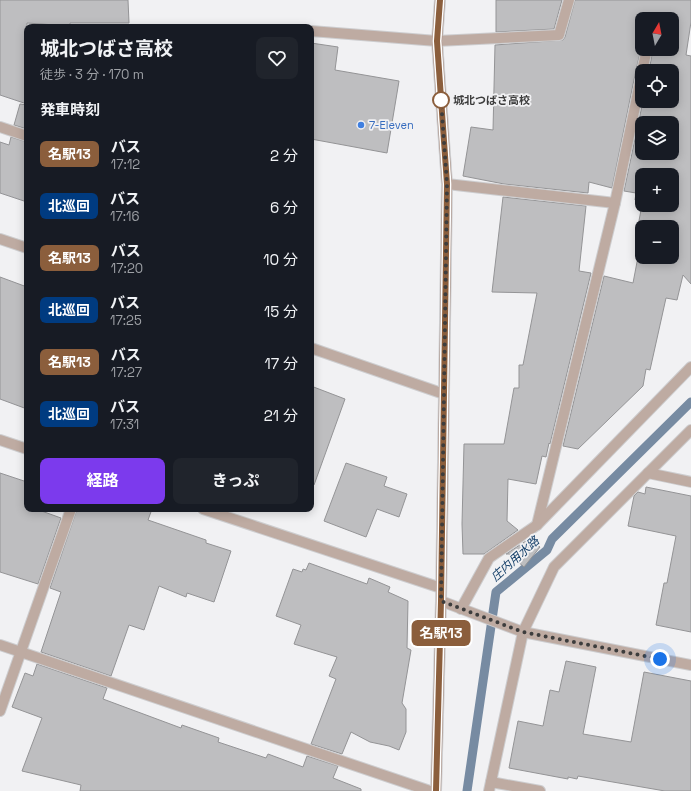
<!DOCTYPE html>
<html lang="ja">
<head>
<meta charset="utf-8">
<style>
	:root { --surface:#171b24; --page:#20242c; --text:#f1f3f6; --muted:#9ea1a6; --accent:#7c3aed }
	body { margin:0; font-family:"Space Grotesk","Noto Sans JP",sans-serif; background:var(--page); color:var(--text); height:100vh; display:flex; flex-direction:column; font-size:15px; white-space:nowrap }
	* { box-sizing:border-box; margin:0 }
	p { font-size:13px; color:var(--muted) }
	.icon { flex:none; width:22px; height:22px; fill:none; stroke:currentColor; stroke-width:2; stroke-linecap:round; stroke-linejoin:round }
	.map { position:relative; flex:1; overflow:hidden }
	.drawer { position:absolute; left:24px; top:24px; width:290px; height:488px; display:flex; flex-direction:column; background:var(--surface); border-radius:8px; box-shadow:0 2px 10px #0003 }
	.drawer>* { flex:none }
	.badge { padding:0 8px; border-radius:6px; font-size:14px; line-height:26px }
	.needle { width:26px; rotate:10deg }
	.fabs { position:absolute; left:635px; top:12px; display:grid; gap:8px }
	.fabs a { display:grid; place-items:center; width:44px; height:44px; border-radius:8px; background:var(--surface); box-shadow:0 2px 10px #0003; font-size:20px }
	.you { position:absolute; width:20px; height:20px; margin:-10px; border:3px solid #fff; border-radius:50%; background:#1a73e8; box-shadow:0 0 0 6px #1a73e833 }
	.map>.badge { position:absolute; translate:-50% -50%; box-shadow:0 0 0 2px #fff }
	h2 { padding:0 16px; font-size:15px; line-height:36px }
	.round { display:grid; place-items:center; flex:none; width:42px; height:42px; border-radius:8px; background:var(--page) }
	.headline { display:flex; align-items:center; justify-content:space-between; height:68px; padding:0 16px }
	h1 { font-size:19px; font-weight:700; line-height:30px }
	.button { display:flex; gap:8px; margin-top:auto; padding:8px 16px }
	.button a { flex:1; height:46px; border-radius:8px; background:var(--accent); color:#fff; font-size:16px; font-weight:700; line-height:46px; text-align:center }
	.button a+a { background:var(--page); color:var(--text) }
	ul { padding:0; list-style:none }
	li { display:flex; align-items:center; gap:12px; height:52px; padding:0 16px }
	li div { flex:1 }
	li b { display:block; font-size:15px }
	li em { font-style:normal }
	li .badge { min-width:44px; font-weight:700; text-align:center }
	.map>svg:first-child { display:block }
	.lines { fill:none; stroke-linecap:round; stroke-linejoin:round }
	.stream { stroke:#778ba2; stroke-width:9 }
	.building { fill:#bebec0; stroke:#949496; fill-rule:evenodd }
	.street-casing { stroke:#cdcdcf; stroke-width:12 }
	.secondary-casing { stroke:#cdcdcf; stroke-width:12 }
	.street { stroke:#beaba2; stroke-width:10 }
	.secondary { stroke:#a4887b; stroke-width:10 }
	.line-casing { stroke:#fff; stroke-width:9 }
	.line { stroke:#8b5e3c; stroke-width:6 }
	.walk { stroke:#3d3d3d; stroke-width:4; stroke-dasharray:0 7.2 }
	.stop-dot { fill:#fff; stroke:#8b5e3c; stroke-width:2 }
	.shop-dot { fill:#3f7fe0; stroke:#f1f1f3; stroke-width:1.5 }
	.labels { text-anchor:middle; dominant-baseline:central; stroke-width:3.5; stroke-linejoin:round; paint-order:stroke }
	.stop-label { font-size:11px; font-weight:bold; fill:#3d3d3d; stroke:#f1f1f3; text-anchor:start }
	.shop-label { font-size:11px; fill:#366cbe; stroke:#f1f1f3; text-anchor:start }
	.water-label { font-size:12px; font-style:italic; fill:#133e68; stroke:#f1f1f3 }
</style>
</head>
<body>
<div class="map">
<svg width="691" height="791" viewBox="0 0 691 791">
	<rect width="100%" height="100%" fill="#f1f1f3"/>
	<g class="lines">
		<path class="stream" d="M467 791 496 592 547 550 552 539 691 402"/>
	</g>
	<g class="building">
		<path d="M0 0H128L129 23H70V26L27 23V104L0 95Z"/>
		<path d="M496 0H562L554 29 496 32Z"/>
		<path d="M575 0H691V22L686 55 691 56V284L683 275 677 300 666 298 650 370 646 369 643 386 578 449 563 446 604 276 633 283 642 236V257H672V227H642V232L637 231 642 205H672V175H642V201L635 200 636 193 624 191 643 101H672V71H649L653 49H672V19H642V45L636 70 612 188 589 182 588 193 504 184 463 176 471 127 493 130 495 45 563 40 565 37ZM642 123H672V153H642Z"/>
		<path d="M311 43 338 47 335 70 399 81 387 153 311 139Z"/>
		<path d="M20 104 27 105V129L14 125Z"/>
		<path d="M11 137 27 142V202L0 193V142L9 145Z"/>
		<path d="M503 197 586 206 579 271 591 273 550 444 549 443 546 457 542 456 536 484 508 479 507 521 518 530 484 554H463L462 524 464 444H504L514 388H519V365H523L537 293 492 292Z"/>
		<path d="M0 277 27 287V409L0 399Z"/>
		<path d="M311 386 345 399 314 485H311Z"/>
		<path d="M346 463 387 477 384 486 407 494 399 517 377 509 366 537 324 521Z"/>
		<path d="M0 473 27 482V509H36L61 518 38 584 0 572Z"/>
		<path d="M646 487 691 496V632L656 625 664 583H667L676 536 628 526 634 496 638 492 645 494Z"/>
		<path d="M77 509H152L148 520 206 540V543L231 551 214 602 187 593 186 597 159 586 144 630 129 625 111 676 41 652 61 592 50 588Z"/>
		<path d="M529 539 540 547 524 567 509 554H506Z"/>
		<path d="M309 563 367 584 369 578 390 587 388 592 408 601 407 648 411 650 402 703 406 709V732L399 750 389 746 370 742 351 732 342 754 311 744 336 679 329 676 337 657 294 644 301 625 276 616 293 569 302 572 303 569 306 570Z"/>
		<path d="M566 661 596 667 583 734 631 742 644 672 691 681V791H665L578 776 577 779 568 777V779L509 768 518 721 543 726 550 690 559 692Z"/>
		<path d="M37 664 107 688 103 699 181 728 182 725 219 738 218 742 266 758 268 754 303 767 307 756 338 766 333 778 361 789V791H80L81 785 22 771 42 718 12 707 25 673 33 676Z"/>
	</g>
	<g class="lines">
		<g class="street-casing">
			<g id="street">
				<path d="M311 31 437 41 559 35 569 0"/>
				<path d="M642 71 647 49"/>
				<path d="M0 127 27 136"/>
				<path d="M447 184 615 203"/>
				<path d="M0 239 27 248"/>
				<path d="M311 348 444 394"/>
				<path d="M0 440 27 449"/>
				<path d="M648 473 691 482"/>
				<path d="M203 509 441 588"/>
				<path d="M537 525 615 203 642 73"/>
				<path d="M441 601 523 632 691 665"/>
				<path d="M461 609 489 558 537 525 691 367"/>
				<path d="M0 645 430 791"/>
				<path d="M0 711 71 509"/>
				<path d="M491 782 540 791"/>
				<path d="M489 791 523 632 554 567 691 430"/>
			</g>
		</g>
		<g class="secondary-casing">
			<path id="secondary" d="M436 791 441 601 447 184 437 41 440 0"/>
		</g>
		<use href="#street" class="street"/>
		<use href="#secondary" class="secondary"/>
	</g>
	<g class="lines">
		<g class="line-casing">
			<path id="line" d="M436 791 441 601 447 184 437 41 440 0"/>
		</g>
		<use href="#line" class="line"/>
		<path class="walk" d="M441 100 447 184 441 601 523 632 660 659"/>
	</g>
	<circle class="stop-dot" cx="441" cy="100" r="8"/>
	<circle class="shop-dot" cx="361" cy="125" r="4"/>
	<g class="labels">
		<g class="stop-label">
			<text x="453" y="100">城北つばさ高校</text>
		</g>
		<g class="shop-label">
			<text x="369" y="125">7-Eleven</text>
		</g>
		<g class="water-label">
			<text transform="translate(515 559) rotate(-42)">庄内用水路</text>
		</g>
	</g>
</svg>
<div class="fabs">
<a><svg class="needle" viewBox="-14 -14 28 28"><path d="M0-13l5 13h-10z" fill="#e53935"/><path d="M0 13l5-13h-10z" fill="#9ea1a6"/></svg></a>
<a><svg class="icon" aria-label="locate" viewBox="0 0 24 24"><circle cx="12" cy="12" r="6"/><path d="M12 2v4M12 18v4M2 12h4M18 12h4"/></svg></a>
<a><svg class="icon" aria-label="layers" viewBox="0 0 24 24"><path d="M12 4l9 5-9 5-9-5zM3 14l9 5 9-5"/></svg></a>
<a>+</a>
<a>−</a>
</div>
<div class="you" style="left:660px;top:659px"></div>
<b class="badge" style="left:441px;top:633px;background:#8b5e3c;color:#fff">名駅13</b>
<section class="drawer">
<div class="headline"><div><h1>城北つばさ高校</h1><p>徒歩 · 3 分 · 170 m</p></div><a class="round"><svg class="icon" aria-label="heart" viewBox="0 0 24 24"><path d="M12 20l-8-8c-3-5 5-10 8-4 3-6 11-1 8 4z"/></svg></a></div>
<h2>発車時刻</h2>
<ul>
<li><span class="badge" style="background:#8b5e3c;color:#fff">名駅13</span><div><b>バス</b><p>17:12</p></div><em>2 分</em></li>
<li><span class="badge" style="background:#003b80;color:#fff">北巡回</span><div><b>バス</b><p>17:16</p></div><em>6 分</em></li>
<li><span class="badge" style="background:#8b5e3c;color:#fff">名駅13</span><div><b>バス</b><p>17:20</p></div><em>10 分</em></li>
<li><span class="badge" style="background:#003b80;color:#fff">北巡回</span><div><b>バス</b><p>17:25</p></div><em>15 分</em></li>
<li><span class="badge" style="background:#8b5e3c;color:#fff">名駅13</span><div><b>バス</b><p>17:27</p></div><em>17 分</em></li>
<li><span class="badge" style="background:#003b80;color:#fff">北巡回</span><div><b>バス</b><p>17:31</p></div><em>21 分</em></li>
</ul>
<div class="button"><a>経路</a><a>きっぷ</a></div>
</section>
</div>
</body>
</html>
